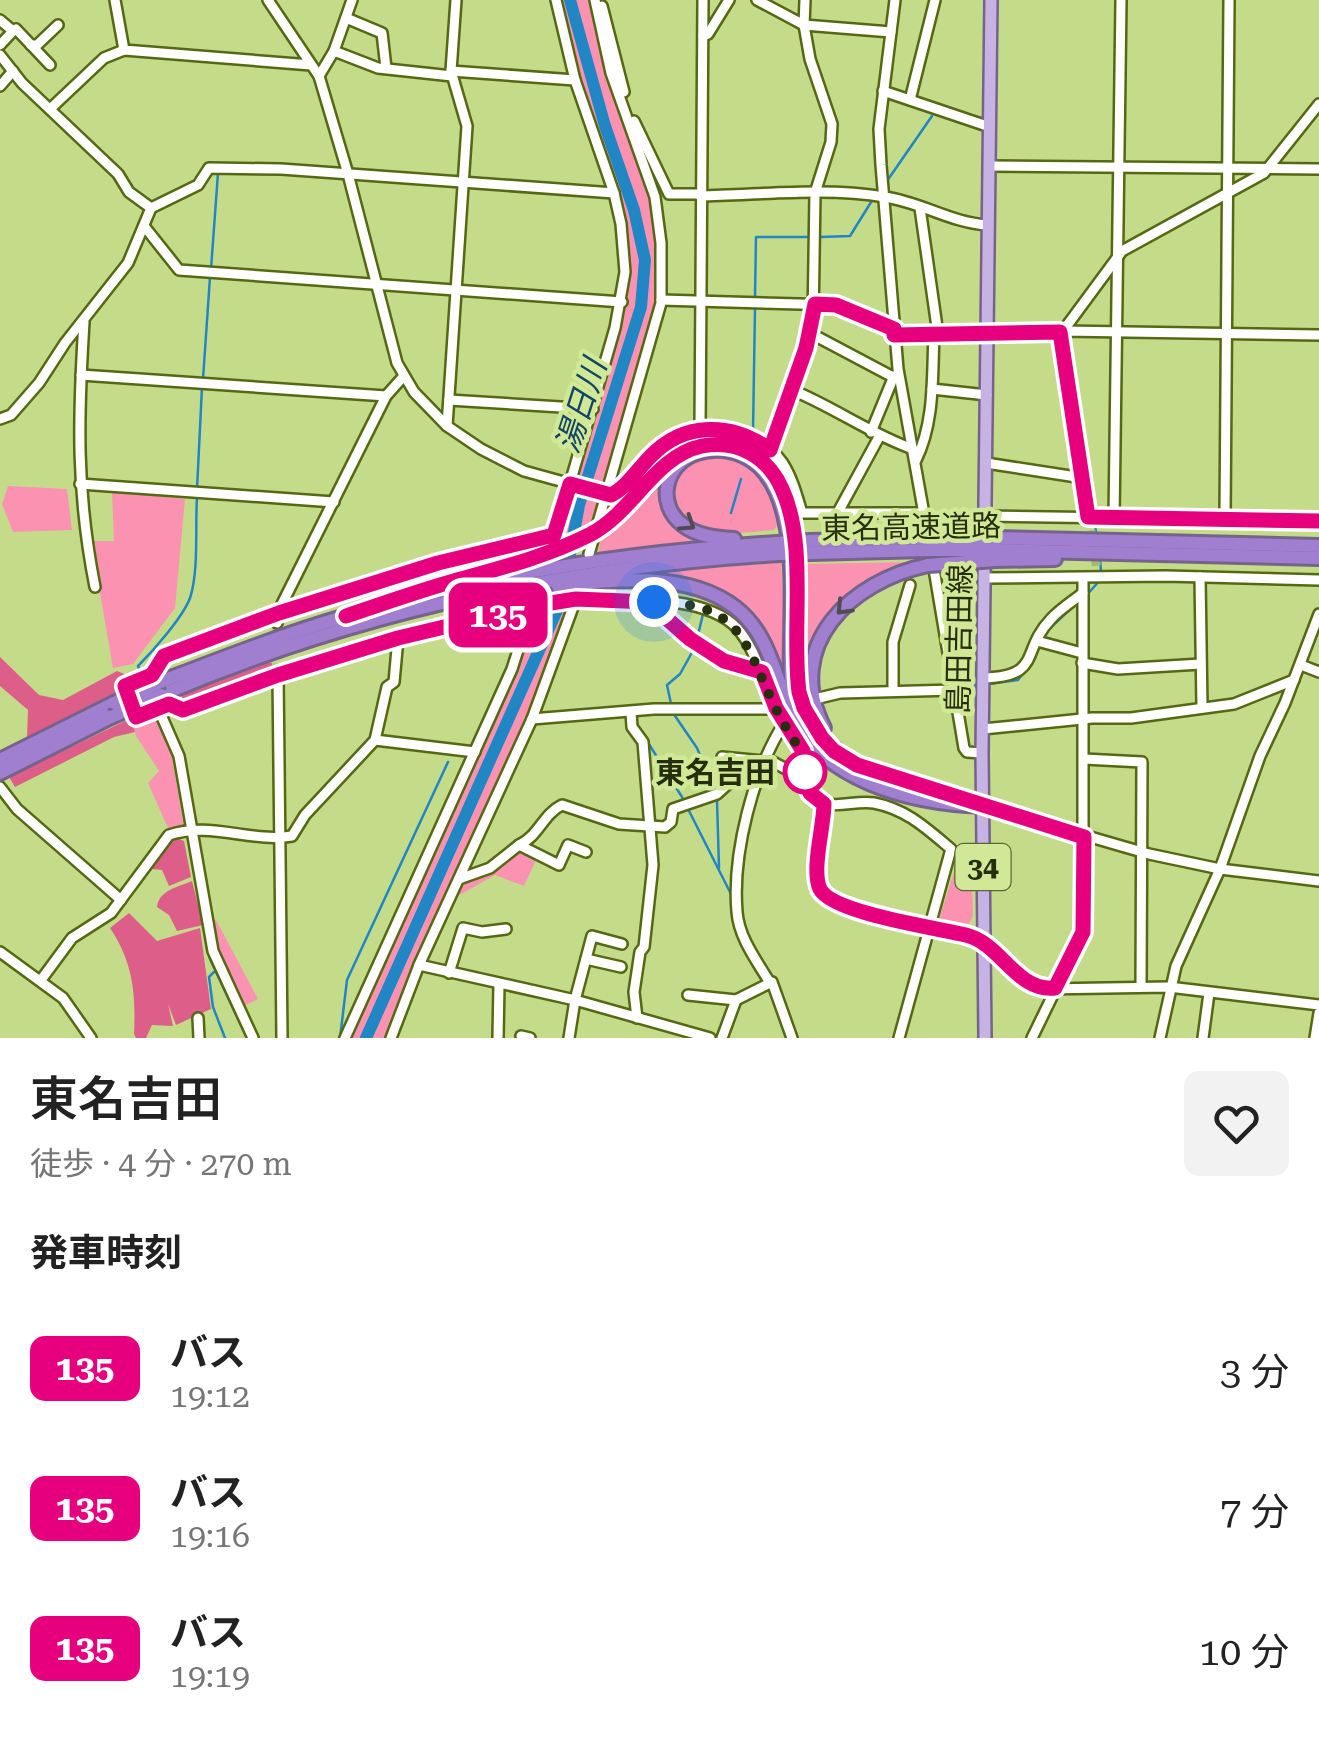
<!DOCTYPE html>
<html lang="ja">
<head>
<meta charset="utf-8">
<style>
	:root { --surface:#fff; --page:#f2f2f2; --text:#222; --muted:#767676 }
	body { margin:0; font-family:"Roboto Serif","Noto Sans JP",serif; background:var(--page); color:var(--text); height:100vh; display:flex; flex-direction:column; font-size:38px; white-space:nowrap }
	* { box-sizing:border-box; margin:0 }
	p { font-size:32px; color:var(--muted) }
	.icon { flex:none; width:55px; height:55px; fill:none; stroke:currentColor; stroke-width:2; stroke-linecap:round; stroke-linejoin:round }
	.map { position:relative; height:1038px; overflow:hidden }
	.drawer { display:flex; flex-direction:column; background:var(--surface); flex:1 }
	.drawer>* { flex:none }
	.badge { padding:0 20px; border-radius:15px; font-size:35px; line-height:65px }
	.you { position:absolute; width:50px; height:50px; margin:-25px; border:8px solid #fff; border-radius:50%; background:#1a73e8; box-shadow:0 0 0 15px #1a73e833 }
	.map>.badge { position:absolute; translate:-50% -50%; box-shadow:0 0 0 5px #fff }
	h2 { padding:0 30px; font-size:38px; line-height:90px }
	.round { display:grid; place-items:center; flex:none; width:105px; height:105px; border-radius:15px; background:var(--page) }
	.headline { display:flex; align-items:center; justify-content:space-between; height:170px; padding:0 30px }
	h1 { font-size:48px; font-weight:600; line-height:75px }
	ul { padding:0; list-style:none }
	li { display:flex; align-items:center; gap:30px; height:140px; padding:0 30px }
	li div { flex:1 }
	li b { display:block; font-size:38px }
	li em { font-style:normal }
	li .badge { min-width:110px; font-weight:700; text-align:center }
	.map>svg:first-child { display:block }
	.green { fill:#fb92b1 }
	.forest { fill:#dd5f89 }
	.lines { fill:none; stroke-linecap:round; stroke-linejoin:round }
	.stream { stroke:#2086c4; stroke-width:2.5 }
	.river { stroke:#2086c4; stroke-width:12 }
	.minor-tunnel { stroke:#a4b971; stroke-width:9; stroke-dasharray:9 4.5; stroke-linecap:butt }
	.minor-casing { stroke:#556812; stroke-width:14 }
	.major-casing { stroke:#75638c; stroke-width:16 }
	.highway-casing { stroke:#75638c; stroke-width:18 }
	.minor { stroke:#fff; stroke-width:9 }
	.major { stroke:#c6b2e3; stroke-width:11 }
	.highway { stroke:#a07fd1; stroke-width:12 }
	.highway-bridge-casing { stroke:#75638c; stroke-width:18; stroke-linecap:butt }
	.highway-bridge { stroke:#a07fd1; stroke-width:12 }
	.oneway { stroke:#514b52 }
	.line-casing { stroke:#fff; stroke-width:22 }
	.line { stroke:#e6007e; stroke-width:15 }
	.walk { stroke:#262f0d; stroke-width:10; stroke-dasharray:0 18 }
	.stop-dot { fill:#fff; stroke:#e6007e; stroke-width:5 }
	.labels { text-anchor:middle; dominant-baseline:central; stroke-width:9; stroke-linejoin:round; paint-order:stroke }
	.shield { fill:#d1e997; stroke:#596736; stroke-width:2.5 }
	.shield-label { font-size:28px; font-weight:bold; fill:#262f0d }
	.street-label { font-size:30px; fill:#262f0d; stroke:#d1e997 }
	.stop-label { font-size:30px; font-weight:bold; fill:#262f0d; stroke:#d1e997; text-anchor:end }
	.water-label { font-size:32px; font-style:italic; fill:#134566; stroke:#d1e997 }
</style>
</head>
<body>
<div class="map">
<svg width="1319" height="1038" viewBox="0 0 1319 1038">
	<rect width="100%" height="100%" fill="#c4dc8a"/>
	<g class="green">
		<path d="M559 0H590L616 98 653 204 658 300 592 527 559 539 614 351 629 269 619 200 564 33Z"/>
		<path d="M714 454C761 461 765 479 781 519L774 530C729 534 685 541 671 488 678 467 693 459 714 454Z"/>
		<path d="M666 472 663 484 687 534 709 543 598 554 602 533 634 508Z"/>
		<path d="M8 486 67 489 72 530 13 532 2 504Z"/>
		<path d="M112 491 185 499 175 608 133 664 113 668 91 541H114Z"/>
		<path d="M781 562 788 682 783 683 764 636 702 586 641 574Z"/>
		<path d="M916 562C851 579 817 616 803 681L802 564Z"/>
		<path d="M567 606C565 649 530 716 511 756 468 848 419 940 392 1038H351L371 985 488 732 533 611Z"/>
		<path d="M156 713 172 757 184 828H168L148 783 159 771 136 736 133 722Z"/>
		<path d="M962 846 971 851 973 916 965 931 938 923Z"/>
		<path d="M518 847 537 858 524 886 495 875 456 897 462 881Z"/>
		<path d="M216 920 258 999 244 1006 214 948 211 921Z"/>
	</g>
	<g class="forest">
		<path d="M0 657 39 695 63 700 117 671 129 676 121 690 27 738 28 710 0 686Z"/>
		<path d="M265 661 272 663 274 674 185 707 181 703 182 695 226 674Z"/>
		<path d="M131 718 135 732 114 737 15 787 9 777Z"/>
		<path d="M177 838 184 841 191 877 169 886 162 870 152 869 162 846Z"/>
		<path d="M192 881 203 925 177 931 169 915 157 907C159 890 178 887 192 881Z"/>
		<path d="M129 913 157 941 200 928 211 1009 176 1025 168 1004 173 1026 152 1025 146 1038H136L134 1034C136 994 133 962 110 928Z"/>
	</g>
	<g class="lines">
		<g class="stream">
			<path d="M887 181 932 116"/>
			<path d="M820 237 850 236 873 199"/>
			<path d="M211 269 218 173"/>
			<path d="M755 297 756 237H809"/>
			<path d="M203 379 210 277"/>
			<path d="M753 432 755 308"/>
			<path d="M1083 453 1094 514"/>
			<path d="M197 489 202 387"/>
			<path d="M731 513 741 479"/>
			<path d="M1095 522 1096 534"/>
			<path d="M1100 559 1101 572"/>
			<path d="M1086 596 1100 580"/>
			<path d="M1043 638 1049 629 1079 601"/>
			<path d="M697 639 703 614"/>
			<path d="M695 647 680 674 667 685 673 713 697 748 715 792"/>
			<path d="M141 674 138 666C153 651 183 617 190 598 199 571 195 527 197 497"/>
			<path d="M988 684 1018 680 1028 667"/>
			<path d="M958 686 980 685"/>
			<path d="M898 687H920"/>
			<path d="M155 715 167 741"/>
			<path d="M647 741 682 797 732 896"/>
			<path d="M180 786 186 828"/>
			<path d="M717 800 719 868"/>
			<path d="M739 830 747 799"/>
			<path d="M188 836 199 897"/>
			<path d="M208 949 210 959 247 1038"/>
			<path d="M214 972 209 977 213 1007 225 1038"/>
			<path d="M340 1038 347 980 448 762"/>
		</g>
		<path class="river" d="M366 1038 562 599 579 505 641 307 645 260 634 210 605 126 570 0"/>
		<g class="minor-tunnel">
			<path d="M1089 517 1097 570"/>
			<path d="M277 623 278 675"/>
		</g>
		<g class="minor-casing">
			<g id="minor">
				<path d="M115 0 124 50 311 65"/>
				<path d="M268 0 319 76 348 174 397 363 414 392 447 426 481 449 524 471 611 495C637 482 648 449 675 436 709 420 760 431 782 462 792 477 797 496 802 513H924"/>
				<path d="M757 0 804 25 891 32"/>
				<path d="M895 0 879 129 881 165 898 369 929 542"/>
				<path d="M602 6 624 92"/>
				<path d="M346 18 382 33 386 68"/>
				<path d="M0 20 13 31 0 45"/>
				<path d="M13 31 16 29 50 65"/>
				<path d="M703 36 708 34 729 0"/>
				<path d="M31 45H37L58 25"/>
				<path d="M334 51 378 68 452 76"/>
				<path d="M0 55 22 83 118 174 129 192 151 208"/>
				<path d="M451 71 575 80"/>
				<path d="M319 76 334 51 352 0"/>
				<path d="M0 86 13 71"/>
				<path d="M883 91 990 127"/>
				<path d="M910 100 935 0"/>
				<path d="M50 109 104 58 124 50"/>
				<path d="M634 121 669 194H700"/>
				<path d="M989 166 1319 169"/>
				<path d="M700 196C760 195 825 187 885 197 921 202 951 223 988 225"/>
				<path d="M920 208 938 334"/>
				<path d="M144 226 179 270 622 302"/>
				<path d="M661 300 836 305 894 329"/>
				<path d="M84 322C78 418 76 491 95 587"/>
				<path d="M1060 331 1089 517"/>
				<path d="M1063 331 1122 251 1264 173 1319 104"/>
				<path d="M810 333 893 377"/>
				<path d="M894 335 1063 331 1319 335"/>
				<path d="M81 375 386 396"/>
				<path d="M932 389 987 395"/>
				<path d="M792 390C834 407 870 434 913 449"/>
				<path d="M449 400 593 409"/>
				<path d="M0 419 11 415 39 383 65 343 128 263 151 208 198 185 209 168 281 169 614 193"/>
				<path d="M447 426 467 126 451 71 456 0"/>
				<path d="M700 429 703 0"/>
				<path d="M871 432 894 376"/>
				<path d="M770 450 813 322 815 193 831 142 832 124 810 59 804 25 805 0"/>
				<path d="M916 460C935 422 932 375 934 335"/>
				<path d="M986 463 1083 478"/>
				<path d="M80 484 334 502"/>
				<path d="M837 514 879 437"/>
				<path d="M986 516 1319 521"/>
				<path d="M1114 518 1121 0"/>
				<path d="M1225 519 1229 0"/>
				<path d="M926 525 986 524"/>
				<path d="M589 554 661 303V243L655 197 611 73 595 0"/>
				<path d="M933 563 964 748 967 752 982 753"/>
				<path d="M1200 577 1202 708"/>
				<path d="M985 578 1166 576 1319 580"/>
				<path d="M579 587 576 599C621 600 704 593 737 628 757 650 763 684 776 710 783 723 794 735 801 748 807 762 801 780 810 792 827 815 851 799 874 803 906 809 926 828 951 849L899 1038"/>
				<path d="M649 602 690 639 723 661 762 673"/>
				<path d="M277 623 282 604 386 396 403 377"/>
				<path d="M1037 641 1082 653"/>
				<path d="M1082 663 1118 669 1201 664"/>
				<path d="M1301 665 1319 672"/>
				<path d="M278 675 282 1038"/>
				<path d="M984 678C1043 676 1020 651 1051 619 1060 609 1073 601 1083 593"/>
				<path d="M893 691V642L910 585"/>
				<path d="M819 698 840 693 955 690"/>
				<path d="M158 708 136 717 125 686 152 675 164 656 272 615 437 563 555 535 615 328 625 272 621 224 614 193 575 80 556 0"/>
				<path d="M631 712 632 727 643 742 653 865 644 947 640 952 634 992 637 1018"/>
				<path d="M532 719 654 709H776"/>
				<path d="M983 729 1092 718H1131L1234 704 1294 680"/>
				<path d="M375 740 475 752"/>
				<path d="M1084 759 1142 762 1141 987"/>
				<path d="M0 787 17 809 121 900"/>
				<path d="M824 804C824 826 811 869 819 888 832 915 948 929 979 938 1000 945 1016 979 1044 989L1169 987 1319 1005"/>
				<path d="M983 806 1149 854 1220 869 1319 881"/>
				<path d="M519 845C539 836 543 814 562 805L619 824 665 827 671 822 673 809 717 794 728 784 722 757 773 762 805 779"/>
				<path d="M459 879 490 868 519 845 559 865 568 845 586 852"/>
				<path d="M0 952 63 998 91 1038"/>
				<path d="M586 959 621 967"/>
				<path d="M419 965 575 1000 710 1038"/>
				<path d="M449 973 463 928 482 932 506 929"/>
				<path d="M41 980 72 938 111 913 169 835C210 821 251 843 292 836L305 815 375 740 387 687 394 682 398 638"/>
				<path d="M770 983C757 961 739 938 737 912 732 854 753 772 784 723"/>
				<path d="M688 995 736 1000"/>
				<path d="M198 1018 199 1038"/>
				<path d="M521 1036 530 1038"/>
				<path d="M253 1038 213 951 179 756 158 708 169 704 183 710C278 675 372 645 470 622 506 614 539 604 576 599L532 719 419 965 391 1038"/>
				<path d="M345 1038 512 669 536 594"/>
				<path d="M498 1038 499 984"/>
				<path d="M569 1038 575 1000 592 936 622 944"/>
				<path d="M722 1038 736 1000 772 982 792 1038"/>
				<path d="M1032 1038 1083 933V579"/>
				<path d="M1160 1038 1176 966 1220 869 1260 756 1285 703 1319 614"/>
				<path d="M1203 1038 1209 993"/>
				<path d="M1315 1038 1319 1013"/>
			</g>
		</g>
		<g class="major-casing">
			<path id="major" d="M985 1038 982 753 991 0"/>
		</g>
		<g class="highway-casing">
			<g id="highway">
				<path d="M612 520 678 456"/>
				<path d="M995 538 1319 546"/>
				<path d="M734 539C717 538 697 536 683 525 655 504 665 463 697 453 712 448 728 449 742 455 808 483 788 618 791 677 792 690 796 702 799 714"/>
				<path d="M810 541 924 538"/>
				<path d="M996 550 1319 558"/>
				<path d="M811 553 926 550"/>
				<path d="M995 560 1055 559"/>
				<path d="M477 575 541 555"/>
				<path d="M558 586C614 579 689 571 736 608 768 633 774 673 789 708 820 782 911 803 983 806"/>
				<path d="M163 681C223 658 282 635 343 617 483 574 631 552 777 543"/>
				<path d="M161 695C358 611 567 567 780 554"/>
				<path d="M802 702 822 738 849 760"/>
				<path d="M824 728C782 645 851 581 928 565"/>
				<path d="M845 756C878 784 932 786 971 802"/>
				<path d="M0 760 114 703"/>
				<path d="M0 773 111 717"/>
			</g>
		</g>
		<use href="#minor" class="minor"/>
		<use href="#major" class="major"/>
		<use href="#highway" class="highway"/>
		<g class="highway-bridge-casing">
			<g id="highway-bridge">
				<path d="M924 538H995"/>
				<path d="M777 543 810 541"/>
				<path d="M926 550H996"/>
				<path d="M780 554 811 553"/>
				<path d="M541 555 591 534 612 520"/>
				<path d="M928 565 995 560"/>
				<path d="M114 703 163 681"/>
				<path d="M111 717 161 695"/>
			</g>
		</g>
		<use href="#highway-bridge" class="highway-bridge"/>
	</g>
	<defs><path id="oneway-chevron" d="M-2-3.5L2.5 0L-2 3.5" fill="none" stroke-width="1.6" stroke-linecap="round" stroke-linejoin="round" transform="scale(2.5)"/></defs>
	<g class="oneway">
		<use href="#oneway-chevron" transform="translate(688 524) rotate(33)"/>
		<use href="#oneway-chevron" transform="translate(843 608) rotate(134)"/>
	</g>
	<g class="lines">
		<g class="line-casing">
			<path id="line" d="M346 616C382 604 418 591 454 581 501 568 548 556 591 534 633 512 655 456 702 446 738 439 768 457 782 489 808 545 791 631 799 692L804 708 822 738 834 751 857 765 1084 837 1083 932 1055 988C1016 992 1002 944 966 935 937 928 832 913 820 889 811 870 824 826 824 804L810 793 805 778 803 751 776 708 762 672 724 661 690 639 648 602 576 599 532 606 398 638 278 675 183 710 169 704 136 717 125 686 152 675 164 656 279 613 438 563 554 535 570 484 611 495C627 487 638 469 650 457 684 421 732 422 770 450L806 348 815 304 836 305 894 329V335L1060 332 1088 517 1319 521"/>
		</g>
		<use href="#line" class="line"/>
		<path class="walk" d="M654 602C743 603 743 641 776 709 790 739 802 742 805 778V772"/>
	</g>
	<circle class="stop-dot" cx="805" cy="772" r="20"/>
	<g class="labels">
		<rect class="shield" x="955.5" y="844" width="55" height="46" rx="8"/>
		<g class="shield-label">
			<text x="983" y="867">34</text>
		</g>
		<g class="street-label">
			<text transform="translate(911 527) rotate(-1)">東名高速道路</text>
			<text transform="translate(959 639) rotate(-89)">島田吉田線</text>
		</g>
		<g class="stop-label">
			<text x="775" y="772">東名吉田</text>
		</g>
		<g class="water-label">
			<text transform="translate(581 406) rotate(-72)">湯日川</text>
		</g>
	</g>
</svg>
<div class="you" style="left:654px;top:602px"></div>
<b class="badge" style="left:498px;top:615px;background:#e6007e;color:#fff">135</b>
</div>
<section class="drawer">
<div class="headline"><div><h1>東名吉田</h1><p>徒歩 · 4 分 · 270 m</p></div><a class="round"><svg class="icon" aria-label="heart" viewBox="0 0 24 24"><path d="M12 20l-8-8c-3-5 5-10 8-4 3-6 11-1 8 4z"/></svg></a></div>
<h2>発車時刻</h2>
<ul>
<li><span class="badge" style="background:#e6007e;color:#fff">135</span><div><b>バス</b><p>19:12</p></div><em>3 分</em></li>
<li><span class="badge" style="background:#e6007e;color:#fff">135</span><div><b>バス</b><p>19:16</p></div><em>7 分</em></li>
<li><span class="badge" style="background:#e6007e;color:#fff">135</span><div><b>バス</b><p>19:19</p></div><em>10 分</em></li>
</ul>
</section>
</body>
</html>
